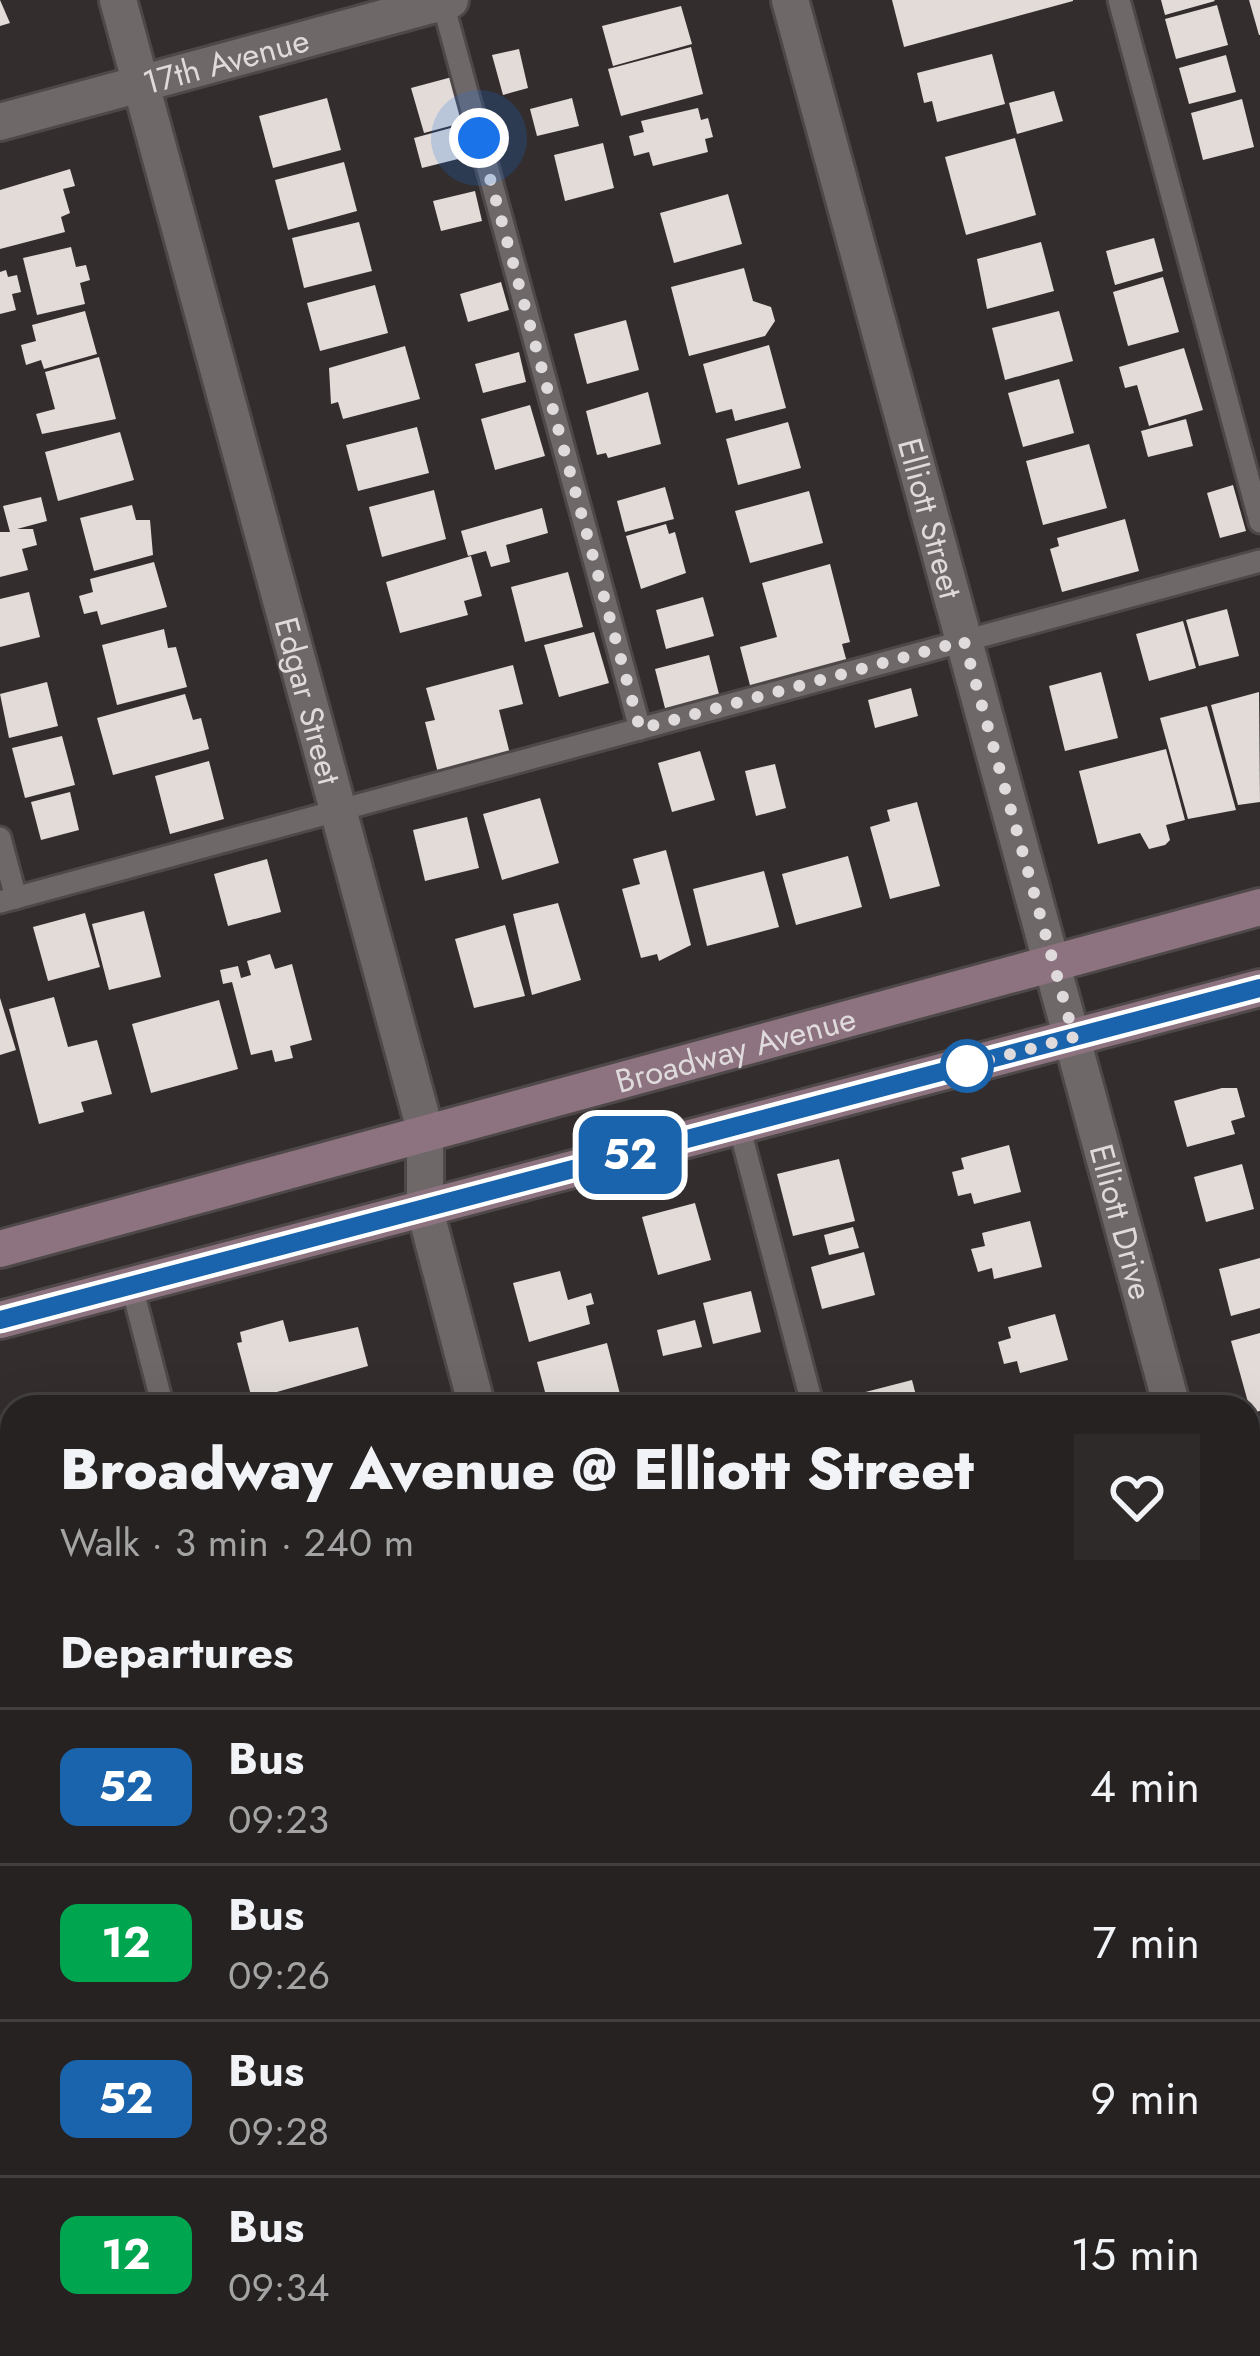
<!DOCTYPE html>
<html lang="en">
<head>
<meta charset="utf-8">
<style>
	:root { --surface:#262222; --page:#2e2a2a; --text:#f1f3f6; --muted:#a4a4a5; --line:#423f40 }
	body { margin:0; font-family:Jost,sans-serif; background:var(--page); color:var(--text); height:100vh; display:flex; flex-direction:column; font-size:45px; white-space:nowrap }
	* { box-sizing:border-box; margin:0 }
	p { font-size:39px; color:var(--muted) }
	.icon { flex:none; width:66px; height:66px; fill:none; stroke:currentColor; stroke-width:2; stroke-linecap:round; stroke-linejoin:round }
	.map { position:relative; flex:1; overflow:hidden }
	.details { position:absolute; left:0px; top:1395px; width:1260px; height:963px; display:flex; flex-direction:column; background:var(--surface); border-radius:36px 36px 0 0; box-shadow:0 12px 48px #0002,0 0 0 3px var(--line) }
	.details>* { flex:none }
	.badge { padding:0 24px; border-radius:18px; font-size:42px; line-height:78px }
	.you { position:absolute; width:60px; height:60px; margin:-30px; border:9px solid #fff; border-radius:50%; background:#1a73e8; box-shadow:0 0 0 18px #1a73e833 }
	.map>.badge { position:absolute; translate:-50% -50%; box-shadow:0 0 0 6px #fff }
	h2 { padding:0 60px; font-size:45px; line-height:108px }
	.round { display:grid; place-items:center; flex:none; width:126px; height:126px; border-radius:0px; background:var(--page) }
	.headline { display:flex; align-items:center; justify-content:space-between; height:204px; padding:0 60px }
	h1 { font-size:57px; font-weight:800; line-height:90px }
	ul { padding:0; list-style:none }
	li { display:flex; align-items:center; gap:36px; height:156px; padding:0 60px; border-top:3px solid var(--line) }
	li div { flex:1 }
	li b { display:block; font-size:45px }
	li em { font-style:normal }
	li .badge { min-width:132px; font-weight:700; text-align:center }
	.map>svg:first-child { display:block }
	.green { fill:#524025 }
	.building { fill:#e2dbd8 }
	.lines { fill:none; stroke-linecap:round; stroke-linejoin:round }
	.lane-casing { stroke:#4e4848; stroke-width:27 }
	.street-casing { stroke:#4e4848; stroke-width:42 }
	.secondary-casing { stroke:#4e4848; stroke-width:42 }
	.path { stroke:#847f7f; stroke-width:8; stroke-dasharray:3 9; stroke-linecap:butt }
	.lane { stroke:#6f6868; stroke-width:21 }
	.street { stroke:#6f6868; stroke-width:36 }
	.secondary { stroke:#8d727f; stroke-width:36 }
	.line-casing { stroke:#fff; stroke-width:27 }
	.line { stroke:#1964ac; stroke-width:18 }
	.walk { stroke:#dfdadb; stroke-width:12; stroke-dasharray:0 21.6 }
	.stop-dot { fill:#fff; stroke:#1964ac; stroke-width:6 }
	.labels { text-anchor:middle; dominant-baseline:central; stroke-width:12; stroke-linejoin:round; paint-order:stroke }
	.street-label { font-size:33px; fill:#dfdadb; stroke:#191616 }
</style>
</head>
<body>
<div class="map">
<svg width="1260" height="2356" viewBox="0 0 1260 2356">
	<rect width="100%" height="100%" fill="#332d2d"/>
	<path class="green" d="M1260 2221V2356H763L800 2346H1248V2224Z"/>
	<g class="building">
		<path d="M0 0 10 23 0 26Z"/>
		<path d="M892 0H1073V1L904 47Z"/>
		<path d="M1161 0H1214L1215 1 1165 15Z"/>
		<path d="M1249 0H1260V35H1259Z"/>
		<path d="M1217 5 1228 45 1176 59 1165 19Z"/>
		<path d="M681 6 692 44 613 66 602 26Z"/>
		<path d="M691 47 703 94 621 116 608 69Z"/>
		<path d="M519 49 528 88 503 95 492 55Z"/>
		<path d="M992 54 1005 104 937 122 932 101 924 103 917 73Z"/>
		<path d="M1226 55 1236 92 1189 104 1179 68Z"/>
		<path d="M452 77 465 122 424 133 411 88Z"/>
		<path d="M1054 91 1063 121 1017 134 1009 103Z"/>
		<path d="M327 98 341 150 273 168 259 116Z"/>
		<path d="M572 98 579 126 537 136 530 109Z"/>
		<path d="M1242 99 1254 147 1203 160 1191 113Z"/>
		<path d="M698 108 701 120 708 118 713 137 705 139 708 152 653 166 649 152 634 156 629 136 644 132 641 121Z"/>
		<path d="M458 126 466 157 422 168 414 138Z"/>
		<path d="M1015 138 1036 215 966 235 945 157Z"/>
		<path d="M603 143 614 188 565 201 554 155Z"/>
		<path d="M344 162 357 211 288 230 275 180Z"/>
		<path d="M70 169 75 186 63 189 70 213 61 217 65 232 0 249V190Z"/>
		<path d="M475 191 482 221 441 231 433 201Z"/>
		<path d="M728 194 742 244 674 263 660 213Z"/>
		<path d="M359 222 372 271 304 288 292 238Z"/>
		<path d="M1154 238 1163 271 1115 285 1106 251Z"/>
		<path d="M1041 242 1054 291 987 309 977 259Z"/>
		<path d="M71 247 76 267 86 265 90 280 80 283 85 304 37 315 23 258Z"/>
		<path d="M744 268 753 301 771 307 775 321 765 336 689 356 671 287Z"/>
		<path d="M6 270 8 277 17 275 21 292 12 294 16 310 0 314V272Z"/>
		<path d="M1163 277 1179 332 1128 346 1113 292Z"/>
		<path d="M501 282 509 310 468 322 460 294Z"/>
		<path d="M375 285 388 333 320 351 307 303Z"/>
		<path d="M85 311 97 354 44 369 41 360 26 365 21 345 36 341 32 325Z"/>
		<path d="M1059 311 1073 361 1005 380 992 328Z"/>
		<path d="M626 320 639 370 587 384 574 334Z"/>
		<path d="M769 345 786 408 735 421 732 409 716 413 703 364Z"/>
		<path d="M405 346 420 399 343 419 338 402 331 404 329 368Z"/>
		<path d="M1184 348 1203 410 1149 426 1137 385 1125 388 1119 367Z"/>
		<path d="M519 352 526 382 483 393 475 364Z"/>
		<path d="M99 357 116 419 42 434 36 414 55 409 45 372Z"/>
		<path d="M1059 379 1074 433 1023 447 1008 393Z"/>
		<path d="M648 392 661 444 608 458 606 453 597 455 586 411Z"/>
		<path d="M530 405 545 456 495 470 481 419Z"/>
		<path d="M1186 419 1193 446 1148 457 1141 431Z"/>
		<path d="M788 422 801 468 738 485 726 439Z"/>
		<path d="M417 427 429 473 358 491 346 445Z"/>
		<path d="M120 432 134 480 58 501 45 452Z"/>
		<path d="M1089 444 1107 508 1043 525 1026 461Z"/>
		<path d="M1233 485 1246 531 1220 538 1207 493Z"/>
		<path d="M665 487 674 519 625 532 617 501Z"/>
		<path d="M434 490 446 539 382 557 369 507Z"/>
		<path d="M809 491 823 543 750 563 735 511Z"/>
		<path d="M41 497 47 521 17 529H33L37 545 22 549 28 570 0 577V532H10L3 506Z"/>
		<path d="M132 505 136 520H150L153 555 94 571 80 518Z"/>
		<path d="M542 508 548 533 506 545 510 562 491 567 486 551 468 556 461 531Z"/>
		<path d="M1125 519 1139 571 1062 592 1050 549 1059 546 1057 538Z"/>
		<path d="M666 524 669 534 675 532 686 573 641 589 626 536Z"/>
		<path d="M471 556 482 596 464 601 468 615 400 633 386 582Z"/>
		<path d="M154 562 167 607 101 625 97 611 84 614 79 596 93 592 90 579Z"/>
		<path d="M830 564 850 642 842 644 848 666 752 693 740 647 777 637 762 583Z"/>
		<path d="M568 572 583 627 525 642 511 587Z"/>
		<path d="M29 592 40 637 0 647V599Z"/>
		<path d="M703 597 714 636 666 649 656 610Z"/>
		<path d="M1227 609 1239 656 1199 666 1186 620Z"/>
		<path d="M1183 621 1196 668 1149 681 1136 634Z"/>
		<path d="M164 629 168 648 176 647 187 687 117 705 102 645Z"/>
		<path d="M594 632 609 683 559 697 544 645Z"/>
		<path d="M709 655 720 698 666 712 655 669Z"/>
		<path d="M513 665 523 704 499 710 510 754 438 773 425 722 435 720 426 688Z"/>
		<path d="M1101 672 1118 738 1065 751 1049 686Z"/>
		<path d="M47 682 58 726 9 738 0 694Z"/>
		<path d="M911 688 918 716 875 728 868 700Z"/>
		<path d="M1259 692 1260 802 1238 805 1211 705Z"/>
		<path d="M185 694 193 720 201 718 209 749 113 775 97 718Z"/>
		<path d="M1207 706 1236 810 1188 819 1160 718Z"/>
		<path d="M62 736 75 785 25 798 12 748Z"/>
		<path d="M1166 749 1185 820 1166 825 1170 840 1165 845 1149 849 1140 833 1098 844 1079 771Z"/>
		<path d="M700 751 715 800 672 812 658 763Z"/>
		<path d="M209 761 224 819 170 834 155 776Z"/>
		<path d="M775 764 786 808 756 816 745 771Z"/>
		<path d="M70 792 79 830 41 840 31 802Z"/>
		<path d="M540 798 559 863 502 880 483 814Z"/>
		<path d="M917 802 940 886 890 899 870 827 890 821 887 810Z"/>
		<path d="M467 817 479 868 425 881 413 830Z"/>
		<path d="M666 850 691 945 659 961 657 954 641 958 622 889 640 884 633 859Z"/>
		<path d="M848 856 862 907 796 925 782 874Z"/>
		<path d="M267 859 281 912 228 926 214 874Z"/>
		<path d="M764 871 779 927 707 946 693 889Z"/>
		<path d="M558 903 581 980 532 995 513 914Z"/>
		<path d="M144 911 161 977 109 990 92 924Z"/>
		<path d="M85 913 100 967 48 981 33 927Z"/>
		<path d="M505 925 525 996 474 1008 455 939Z"/>
		<path d="M270 954 275 969 292 964 312 1040 290 1046 293 1058 275 1062 272 1050 251 1055 232 982 223 984 220 970 238 966 241 978 251 975 247 961Z"/>
		<path d="M54 997 68 1047 97 1040 112 1094 81 1102 84 1112 39 1124 9 1009Z"/>
		<path d="M0 998 16 1050 0 1055Z"/>
		<path d="M219 1000 238 1069 151 1093 132 1024Z"/>
		<path d="M1222 1088H1237L1245 1117 1231 1121 1235 1134 1187 1147 1174 1101Z"/>
		<path d="M1009 1145 1021 1192 974 1204 971 1193 958 1196 952 1172 964 1169 961 1158Z"/>
		<path d="M839 1159 855 1221 793 1236 777 1174Z"/>
		<path d="M1242 1164 1254 1209 1206 1222 1194 1177Z"/>
		<path d="M695 1203 711 1260 658 1275 642 1217Z"/>
		<path d="M1030 1221 1042 1267 994 1279 992 1268 978 1272 971 1249 985 1246 982 1233Z"/>
		<path d="M853 1227 859 1248 829 1255 824 1235Z"/>
		<path d="M864 1252 875 1295 822 1309 811 1267Z"/>
		<path d="M1260 1258V1308L1231 1316 1219 1269Z"/>
		<path d="M560 1271 568 1300 591 1293 594 1304 586 1306 590 1324 529 1342 513 1283Z"/>
		<path d="M751 1291 761 1332 713 1344 703 1303Z"/>
		<path d="M1055 1314 1068 1360 1020 1373 1017 1361 1004 1364 998 1342 1011 1338 1008 1327Z"/>
		<path d="M283 1320 289 1342 358 1327 368 1366 252 1399 237 1343 242 1342 240 1332Z"/>
		<path d="M695 1320 702 1347 663 1356 657 1330Z"/>
		<path d="M1260 1333V1411L1251 1413 1231 1341Z"/>
		<path d="M607 1343 622 1402 599 1407 596 1396 549 1407 537 1362Z"/>
		<path d="M912 1380 919 1407H853L850 1396Z"/>
		<path d="M1057 1394 1061 1407H1015V1406Z"/>
		<path d="M146 1397 149 1407H111V1405Z"/>
		<path d="M12 1445V1504H11L0 1448Z"/>
		<path d="M1260 1707V1758L1248 1761V1710Z"/>
		<path d="M1260 2014V2060L1259 2061 1248 2018Z"/>
		<path d="M575 2346H625L628 2356H578Z"/>
	</g>
	<g class="lines">
		<g class="lane-casing">
			<g id="lane">
				<path d="M442 0 640 729"/>
				<path d="M1119 0 1260 522"/>
				<path d="M0 838 16 898"/>
				<path d="M0 902 1260 561"/>
				<path d="M739 1126 813 1407"/>
				<path d="M132 1287 163 1407"/>
				<path d="M0 1653 12 1649"/>
				<path d="M1248 1903 1260 1899"/>
				<path d="M406 2346 409 2356"/>
			</g>
		</g>
		<g class="street-casing">
			<g id="street">
				<path id="s1" d="M118 0 425 1130V1210L477 1407"/>
				<path id="s2" d="M790 0 1172 1407"/>
				<path id="s3" d="M0 122 450 0"/>
				<path d="M1248 1472 1260 1482"/>
				<path d="M1248 1614 1260 1605"/>
				<path d="M0 2061 12 2106"/>
				<path d="M1248 2186 1260 2183"/>
				<path d="M76 2346 79 2356"/>
				<path d="M311 2356 348 2346"/>
			</g>
		</g>
		<g class="secondary-casing">
			<g id="secondary">
				<path id="s4" d="M0 1249 1260 907"/>
				<path d="M0 1320 1260 988"/>
			</g>
		</g>
		<path class="path" d="M729 2346 734 2356"/>
		<use href="#lane" class="lane"/>
		<use href="#street" class="street"/>
		<use href="#secondary" class="secondary"/>
	</g>
	<g class="lines">
		<g class="line-casing">
			<path id="line" d="M0 1320 1260 988"/>
		</g>
		<use href="#line" class="line"/>
		<path class="walk" d="M479 138 640 729 964 641 1074 1037 948 1071 967 1066"/>
	</g>
	<circle class="stop-dot" cx="967" cy="1066" r="24"/>
	<g class="labels">
		<g class="street-label">
			<text stroke="none"><textPath href="#s3" startOffset="234">17th Avenue</textPath></text>
			<text stroke="none"><textPath href="#s2" startOffset="537">Elliott Street</textPath></text>
			<text stroke="none"><textPath href="#s1" startOffset="726">Edgar Street</textPath></text>
			<text stroke="none"><textPath href="#s4" startOffset="762">Broadway Avenue</textPath></text>
			<text stroke="none"><textPath href="#s2" startOffset="1266">Elliott Drive</textPath></text>
		</g>
	</g>
</svg>
<div class="you" style="left:479px;top:138px"></div>
<b class="badge" style="left:630px;top:1155px;background:#1964ac;color:#fff">52</b>
<section class="details">
<div class="headline"><div><h1>Broadway Avenue @ Elliott Street</h1><p>Walk · 3 min · 240 m</p></div><a class="round"><svg class="icon" aria-label="heart" viewBox="0 0 24 24"><path d="M12 20l-8-8c-3-5 5-10 8-4 3-6 11-1 8 4z"/></svg></a></div>
<h2>Departures</h2>
<ul>
<li><span class="badge" style="background:#1964ac;color:#fff">52</span><div><b>Bus</b><p>09:23</p></div><em>4 min</em></li>
<li><span class="badge" style="background:#00a54f;color:#fff">12</span><div><b>Bus</b><p>09:26</p></div><em>7 min</em></li>
<li><span class="badge" style="background:#1964ac;color:#fff">52</span><div><b>Bus</b><p>09:28</p></div><em>9 min</em></li>
<li><span class="badge" style="background:#00a54f;color:#fff">12</span><div><b>Bus</b><p>09:34</p></div><em>15 min</em></li>
</ul>
</section>
</div>
</body>
</html>
